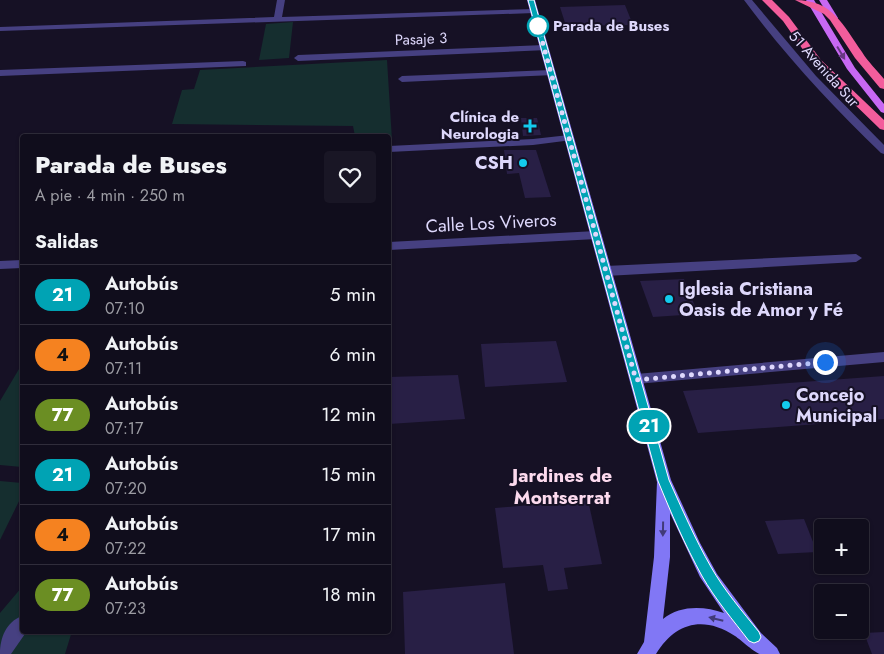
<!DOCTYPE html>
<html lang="es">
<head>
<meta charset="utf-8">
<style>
	:root { --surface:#100d1c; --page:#191625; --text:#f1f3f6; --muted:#9c9ca3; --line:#302d3b }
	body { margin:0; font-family:Jost,sans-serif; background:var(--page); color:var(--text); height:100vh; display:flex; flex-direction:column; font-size:19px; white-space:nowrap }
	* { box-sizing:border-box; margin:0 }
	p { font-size:16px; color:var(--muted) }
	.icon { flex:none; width:28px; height:28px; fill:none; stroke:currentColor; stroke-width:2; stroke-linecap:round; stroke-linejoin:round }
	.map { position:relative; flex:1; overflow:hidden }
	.side { position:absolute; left:20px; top:134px; width:371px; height:500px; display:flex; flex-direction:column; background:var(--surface); border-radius:5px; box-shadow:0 1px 4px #0004,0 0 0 1px var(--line) }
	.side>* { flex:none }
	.badge { padding:0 10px; border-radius:16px; font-size:18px; line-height:32px }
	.tools { position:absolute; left:814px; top:519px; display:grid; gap:10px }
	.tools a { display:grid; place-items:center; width:55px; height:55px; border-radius:5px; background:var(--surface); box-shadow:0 1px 4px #0004,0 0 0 1px var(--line); font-size:25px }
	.you { position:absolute; width:25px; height:25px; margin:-12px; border:4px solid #fff; border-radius:50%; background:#1a73e8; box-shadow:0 0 0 8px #1a73e833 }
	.map>.badge { position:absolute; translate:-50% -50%; box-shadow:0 0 0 2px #fff }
	h2 { padding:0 15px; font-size:19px; line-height:45px }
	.round { display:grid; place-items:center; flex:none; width:52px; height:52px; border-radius:5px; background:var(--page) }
	.overview { display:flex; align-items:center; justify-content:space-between; height:85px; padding:0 15px }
	h1 { font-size:24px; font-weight:800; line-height:38px }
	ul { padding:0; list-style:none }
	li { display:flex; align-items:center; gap:15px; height:60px; padding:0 15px; border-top:1px solid var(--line) }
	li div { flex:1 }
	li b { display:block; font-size:19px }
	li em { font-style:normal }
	li .badge { min-width:55px; font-weight:700; text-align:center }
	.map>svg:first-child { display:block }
	.green { fill:#152e2f }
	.building { fill:#281f45 }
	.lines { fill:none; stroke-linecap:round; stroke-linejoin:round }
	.lane { fill:#464081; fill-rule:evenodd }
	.street { fill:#464081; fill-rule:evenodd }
	.secondary { fill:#8177f5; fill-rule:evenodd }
	.primary { fill:#c768f3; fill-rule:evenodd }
	.highway { fill:#f35d9c; fill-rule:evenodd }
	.oneway { fill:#663882 }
	.oneway2 { fill:#413a78 }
	.line { fill:#00a3b4; stroke:#fff }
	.walk { stroke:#ded8fc; stroke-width:5; stroke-dasharray:0 9 }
	.stop-dot { fill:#fff; stroke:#00a3b4; stroke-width:2.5 }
	.poi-dot { fill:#13cbed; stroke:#161125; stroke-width:2 }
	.labels { text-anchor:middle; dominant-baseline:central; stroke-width:4; stroke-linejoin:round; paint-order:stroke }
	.far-stop-label { font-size:15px; font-weight:bold; fill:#ded8fc; stroke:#161125; text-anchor:start }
	.far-street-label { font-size:15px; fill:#ded8fc; stroke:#161125 }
	.far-poi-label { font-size:15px; font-weight:bold; fill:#ded8fc; stroke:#161125; text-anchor:end }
	.poi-label { font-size:18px; font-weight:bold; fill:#ded8fc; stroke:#161125; text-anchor:start }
	.street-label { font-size:18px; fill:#ded8fc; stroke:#161125 }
	.neighbourhood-label { font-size:19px; font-weight:bold; fill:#fcdaee; stroke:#161125 }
</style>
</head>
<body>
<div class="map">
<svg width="884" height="654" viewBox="0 0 884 654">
	<rect width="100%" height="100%" fill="#161125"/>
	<g class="green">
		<path d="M293 22 289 58 259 60 266 24Z"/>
		<path d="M387 60 392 140H389V136H355L353 126 172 124 182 90 194 89 200 70Z"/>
		<path d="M22 364V467L0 465V401Z"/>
		<path d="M0 481 22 483V495L0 540Z"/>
		<path d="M22 587V631H72L65 654H0V613Z"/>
	</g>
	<g class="building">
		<path d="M625 5 633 25 566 26 560 7Z"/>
		<path d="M521 118H537L541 135 523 136Z"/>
		<path d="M504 150H536L551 197 525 198 519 173 507 174Z"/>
		<path d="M684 279 698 314 653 317 640 281Z"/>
		<path d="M556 341 567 382 485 387 481 344Z"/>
		<path d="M458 375 465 419 389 424V377Z"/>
		<path d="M884 376V419L698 433 683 391Z"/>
		<path d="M588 500 602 564 564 568 568 589 548 591 543 565 503 568 495 508Z"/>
		<path d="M804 519 817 552 778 554 765 521Z"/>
		<path d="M505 583 514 654H405L403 592Z"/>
		<path d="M884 632V654H872L864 633Z"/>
	</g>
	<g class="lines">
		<path class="lane" d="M884 352V362L636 384 632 383 630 379 632 375 636 374Z"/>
		<g class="street">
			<path d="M277 0H285L282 17 534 9 538 11 534 13 0 31V27L274 17Z"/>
			<path d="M744 0H752L816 76 884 145V154L881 153C832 106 785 55 744 0Z"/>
			<path d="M544 45 548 48 547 50 298 61 294 58 298 55Z"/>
			<path d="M243 61 246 62V66L0 76V70Z"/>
			<path d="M551 70 554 71V75L402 82 398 79 402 76Z"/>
			<path d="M569 135 572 136V140L533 145 389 152V146L533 139Z"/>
			<path d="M596 231 602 235 596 239 389 250V242Z"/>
			<path d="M856 254 862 258 856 262 606 276 600 271 606 266Z"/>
			<path d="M22 260V268L0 269V261Z"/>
			<path d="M22 616V631H27L11 654H0C0 638 6 622 22 616Z"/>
		</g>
		<path class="secondary" d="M527 0H535L671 480 700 543 717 574 761 633 777 648 780 654C774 654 766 654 760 654 755 653 741 640 735 636 703 615 675 623 656 654H637L644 642 654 557 657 482ZM670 513 700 577 724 613C704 606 680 605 663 619L670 557Z"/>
		<g class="primary">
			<path d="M806 0H814L855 68 884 104V113L881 112 847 69Z"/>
			<path d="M819 0H827L838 18 837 20H831Z"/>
		</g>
		<g class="highway">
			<path d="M762 0H772L789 17 821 60 884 120V130L880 129 813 64 783 21Z"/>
			<path d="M795 0C833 0 843 25 862 52 868 62 877 70 884 79V89L880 88 855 58 830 20 824 14Z"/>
		</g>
	</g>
	<defs><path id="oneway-solid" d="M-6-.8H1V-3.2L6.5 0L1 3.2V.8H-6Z" transform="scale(1.25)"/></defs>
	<use class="oneway" href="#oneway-solid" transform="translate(841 53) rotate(59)"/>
	<g class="oneway2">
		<use href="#oneway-solid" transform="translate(663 529) rotate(91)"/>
		<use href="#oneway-solid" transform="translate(716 619) rotate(-166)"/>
	</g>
	<path class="line" d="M528 0H534L669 480C682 509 695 539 711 567 724 590 742 611 759 632L761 637 759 641 754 643 749 641C733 620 715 599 702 576 685 545 671 513 658 481Z"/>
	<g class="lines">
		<path class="walk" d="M538 26 636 380 825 362"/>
	</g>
	<circle class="stop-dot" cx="538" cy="26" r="10"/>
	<g class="poi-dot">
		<path d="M527.5 118.5h5v5h5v5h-5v5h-5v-5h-5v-5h5z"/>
		<circle cx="523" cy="163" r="5"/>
		<circle cx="669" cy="299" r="5"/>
		<circle cx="786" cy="405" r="5"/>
	</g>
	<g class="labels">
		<g class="far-stop-label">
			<text x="553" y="26">Parada de Buses</text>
		</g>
		<g class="far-street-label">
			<text transform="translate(421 39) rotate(-2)">Pasaje 3</text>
			<text transform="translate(824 69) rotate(48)">51 Avenida Sur</text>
		</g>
		<g class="far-poi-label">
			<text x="519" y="117">Clínica de<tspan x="519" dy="17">Neurologia</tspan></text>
		</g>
		<g class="poi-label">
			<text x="513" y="163" text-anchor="end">CSH</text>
			<text x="679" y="289">Iglesia Cristiana<tspan x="679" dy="21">Oasis de Amor y Fé</tspan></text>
			<text x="796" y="395">Concejo<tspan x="796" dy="21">Municipal</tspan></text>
		</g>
		<g class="street-label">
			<text transform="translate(491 223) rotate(-3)">Calle Los Viveros</text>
		</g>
		<g class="neighbourhood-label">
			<text x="562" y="475">Jardines de<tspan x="562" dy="22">Montserrat</tspan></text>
		</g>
	</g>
</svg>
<div class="tools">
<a>+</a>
<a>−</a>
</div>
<div class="you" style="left:825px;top:362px"></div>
<b class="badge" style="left:649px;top:426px;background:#00a3b4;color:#fff">21</b>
<section class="side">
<div class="overview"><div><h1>Parada de Buses</h1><p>A pie · 4 min · 250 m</p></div><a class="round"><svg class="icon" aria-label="heart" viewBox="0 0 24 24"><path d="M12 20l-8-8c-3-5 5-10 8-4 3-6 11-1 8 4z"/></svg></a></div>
<h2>Salidas</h2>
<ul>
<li><span class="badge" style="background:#00a3b4;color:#fff">21</span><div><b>Autobús</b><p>07:10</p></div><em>5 min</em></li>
<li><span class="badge" style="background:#f58220;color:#111">4</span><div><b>Autobús</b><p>07:11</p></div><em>6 min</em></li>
<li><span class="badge" style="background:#6b8e23;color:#fff">77</span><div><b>Autobús</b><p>07:17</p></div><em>12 min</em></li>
<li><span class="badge" style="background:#00a3b4;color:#fff">21</span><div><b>Autobús</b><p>07:20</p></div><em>15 min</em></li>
<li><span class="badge" style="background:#f58220;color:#111">4</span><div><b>Autobús</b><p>07:22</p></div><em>17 min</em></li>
<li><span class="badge" style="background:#6b8e23;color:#fff">77</span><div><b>Autobús</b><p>07:23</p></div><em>18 min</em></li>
</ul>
</section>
</div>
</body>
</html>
